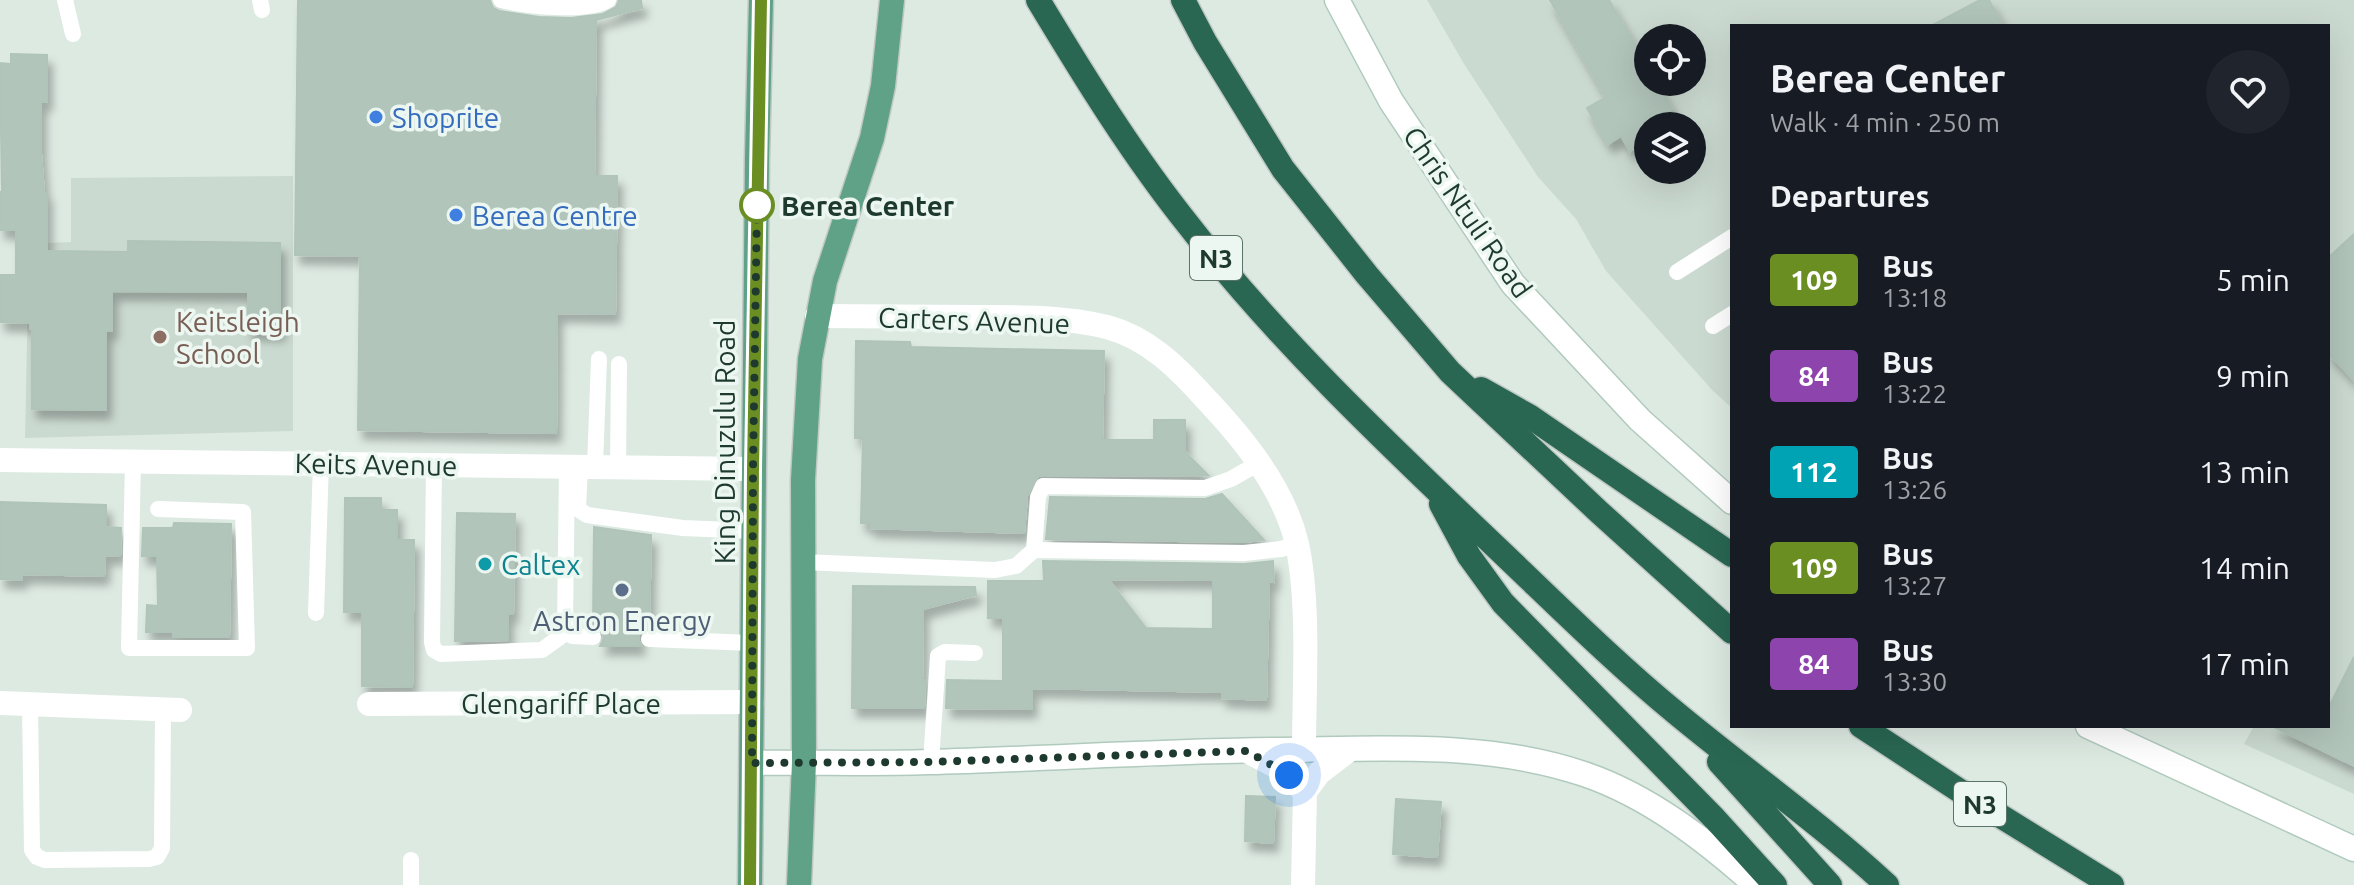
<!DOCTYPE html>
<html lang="en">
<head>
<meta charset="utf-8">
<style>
	:root { --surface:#171b24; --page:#20242c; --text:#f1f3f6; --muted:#9ea1a6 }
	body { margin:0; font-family:Ubuntu,sans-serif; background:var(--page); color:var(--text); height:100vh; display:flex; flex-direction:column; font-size:30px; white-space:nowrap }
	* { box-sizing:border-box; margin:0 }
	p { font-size:26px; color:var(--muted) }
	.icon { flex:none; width:44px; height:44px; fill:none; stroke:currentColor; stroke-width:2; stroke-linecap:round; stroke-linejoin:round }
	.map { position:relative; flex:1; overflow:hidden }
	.drawer { position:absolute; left:1730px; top:24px; width:600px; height:704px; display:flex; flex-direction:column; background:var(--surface); border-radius:0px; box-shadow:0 8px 32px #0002 }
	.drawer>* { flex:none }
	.badge { padding:0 16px; border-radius:6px; font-size:28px; line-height:52px }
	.fabs { position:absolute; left:1634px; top:24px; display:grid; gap:16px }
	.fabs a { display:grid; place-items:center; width:72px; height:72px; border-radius:50%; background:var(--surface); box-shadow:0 8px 32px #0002; font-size:40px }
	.you { position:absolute; width:40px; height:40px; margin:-20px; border:6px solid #fff; border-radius:50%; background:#1a73e8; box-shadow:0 0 0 12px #1a73e833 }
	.map>.badge { position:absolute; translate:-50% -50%; box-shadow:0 0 0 4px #fff }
	h2 { padding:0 40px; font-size:30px; line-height:72px }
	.round { display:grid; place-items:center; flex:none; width:84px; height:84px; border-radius:42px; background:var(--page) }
	.headline { display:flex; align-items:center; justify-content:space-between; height:136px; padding:0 40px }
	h1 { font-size:38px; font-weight:700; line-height:60px }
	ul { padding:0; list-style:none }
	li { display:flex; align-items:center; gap:24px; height:96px; padding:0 40px }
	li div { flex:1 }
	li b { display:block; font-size:30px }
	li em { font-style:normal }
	li .badge { min-width:88px; font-weight:700; text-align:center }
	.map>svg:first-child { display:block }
	.built { fill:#cbdad1; fill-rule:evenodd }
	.building { fill:#b2c5bb; stroke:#b0c4b9; stroke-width:2; fill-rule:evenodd; filter:url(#shadow) }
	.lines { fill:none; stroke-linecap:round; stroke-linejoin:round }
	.secondary-casing { stroke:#b0cabd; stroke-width:27 }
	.primary-casing { stroke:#c0c8c5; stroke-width:27 }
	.highway-casing { stroke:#c0c8c5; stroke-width:27 }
	.lane { stroke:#fff; stroke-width:16 }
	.street { stroke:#fff; stroke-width:24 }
	.secondary { stroke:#fff; stroke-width:24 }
	.primary { stroke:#5fa288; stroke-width:24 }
	.highway { stroke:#296752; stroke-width:24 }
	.line-casing { stroke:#fff; stroke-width:18 }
	.line { stroke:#6b8e23; stroke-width:12 }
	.walk { stroke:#1e3a2f; stroke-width:8; stroke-dasharray:0 14.4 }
	.shop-dot { fill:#3f7fe0; stroke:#edf7f1; stroke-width:3 }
	.stop-dot { fill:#fff; stroke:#6b8e23; stroke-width:4 }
	.education-dot { fill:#8d6e63; stroke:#edf7f1; stroke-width:3 }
	.culture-dot { fill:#0f9aa8; stroke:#edf7f1; stroke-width:3 }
	.service-dot { fill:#5c6f8a; stroke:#edf7f1; stroke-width:3 }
	.labels { text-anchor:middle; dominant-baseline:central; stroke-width:7; stroke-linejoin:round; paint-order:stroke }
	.shield { fill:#edf7f1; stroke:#5c7369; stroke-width:2 }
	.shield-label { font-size:26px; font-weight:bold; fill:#1e3a2f }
	.shop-label { font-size:28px; fill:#366cbe; stroke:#edf7f1; text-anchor:start }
	.stop-label { font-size:28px; font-weight:bold; fill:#1e3a2f; stroke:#edf7f1; text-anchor:start }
	.street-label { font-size:28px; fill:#1e3a2f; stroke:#edf7f1 }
	.education-label { font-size:28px; fill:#785e54; stroke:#edf7f1; text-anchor:start }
	.culture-label { font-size:28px; fill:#0d838f; stroke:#edf7f1; text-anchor:start }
	.service-label { font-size:28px; fill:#4e5e75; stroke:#edf7f1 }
</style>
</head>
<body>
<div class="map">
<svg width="2354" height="885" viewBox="0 0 2354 885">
	<defs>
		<filter id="shadow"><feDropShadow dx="5" dy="9" stdDeviation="4" flood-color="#0004"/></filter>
	</defs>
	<rect width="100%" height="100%" fill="#ddeae2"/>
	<g class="built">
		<path d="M1427 0H2354V794L2244 744 2254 726H2328V26H1732V408L1713 391 1606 271 1576 219 1538 177 1464 64ZM1648 38H1692V82H1648ZM1648 126H1692V170H1648Z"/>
		<path d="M293 176V431L25 438 29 244 71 242V178Z"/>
	</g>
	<g class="building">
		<path d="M298 0H490L493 8 499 11 539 17 571 18 603 14 616 7 619 0H641L642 8 596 20 594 176H617L615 314 557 313 556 433 358 430 360 256 295 255Z"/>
		<path d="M1550 0H1609L1648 67V82H1656L1672 109 1657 118 1661 126H1648V140L1630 151 1621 136 1608 144 1587 108 1606 97Z"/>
		<path d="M1980 0H1989L2003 26H1931Z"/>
		<path d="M11 54 47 55V102H41V154L44 193H47V251L128 252V241L280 243V332L248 331V292L112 291V331H106V410L32 409V329H30V323L0 322V275H16V230H0V192H2L0 63 11 64Z"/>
		<path d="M2354 234V380L2328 353V258Z"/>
		<path d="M856 341 910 342 911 347 1104 351 1102 440H1154V420H1185V452L1208 475 1038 476 1027 496 1024 533 870 528V523H861L863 438H855Z"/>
		<path d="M1222 494 1264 540 1243 542 1046 539 1050 497 1205 499Z"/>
		<path d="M345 498H381V510H397V540H414L412 687 362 686V612H344Z"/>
		<path d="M0 502 106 505V527L121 528 120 556 105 555 104 576 22 574V580L0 579Z"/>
		<path d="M457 513 515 514 513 614H508V640L455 641Z"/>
		<path d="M174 523 231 524 229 637H173V632H146L147 605 158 606 157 556H142L143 528H173Z"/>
		<path d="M594 527 651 535 649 628 639 634 638 639 641 646H600L604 638 603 633 593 626Z"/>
		<path d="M1043 561 1244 564 1273 561 1274 582 1269 581 1266 700 1222 698V692L1032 688V709L946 708 947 680 1003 681V618H988V581H1044ZM1108 579 1213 580V629L1146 628Z"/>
		<path d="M853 586 975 587 976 595 923 609 922 680H925L924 708H852Z"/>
		<path d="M2354 657V766L2272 726H2328V709Z"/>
		<path d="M1246 796 1275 797 1273 843 1245 841Z"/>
		<path d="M1396 799 1441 802 1437 857 1393 854Z"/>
	</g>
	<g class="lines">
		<g class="secondary-casing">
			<g id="secondary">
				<path d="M1337 0 1391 101 1513 284 1640 420 1732 502"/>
				<path d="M2088 726 2354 849"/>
				<path d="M752 763C811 762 869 764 928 762 1045 759 1161 751 1278 750 1379 749 1487 741 1584 774 1649 796 1705 840 1756 885"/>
			</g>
		</g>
		<g class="primary-casing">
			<g id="primary">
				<path d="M750 885 757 158 761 0"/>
				<path d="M799 885 804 762 803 480 810 359 825 281 872 138 883 86 892 0"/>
			</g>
		</g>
		<g class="highway-casing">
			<g id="highway">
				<path d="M1038 0C1085 78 1133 156 1190 227 1281 344 1391 447 1498 549 1556 604 1614 662 1676 713 1746 771 1820 823 1887 885"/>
				<path d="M1183 0 1205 42 1283 169 1367 275 1450 372 1599 512 1732 632"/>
				<path d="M1481 389 1529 416 1732 555"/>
				<path d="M1441 504 1469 556 1503 603 1715 819 1775 885"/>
				<path d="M1861 726 1960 791 2112 885"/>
				<path d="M1719 762 1830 885"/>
			</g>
		</g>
		<g class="lane">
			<path d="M65 0 73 34"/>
			<path d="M260 0 262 10"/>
			<path d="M501 0C526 6 587 13 608 0"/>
			<path d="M1677 272 1732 237"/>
			<path d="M1713 326 1732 314"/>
			<path d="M133 461 129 648H247L243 512 158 509"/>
			<path d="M434 464 432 642 434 650 441 654 542 650 567 632"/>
			<path d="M580 466 578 509 587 515 683 528 753 531"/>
			<path d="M595 466 599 359"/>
			<path d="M567 467 565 627 572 636 593 637"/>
			<path d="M618 467 619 364"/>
			<path d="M1034 550 1244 553 1281 549 1297 544"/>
			<path d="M802 562 995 570 1016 566 1034 550 1038 497 1043 486 1205 488 1231 479 1259 463"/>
			<path d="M316 613 321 463"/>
			<path d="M649 639 753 643"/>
			<path d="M30 704 32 850 37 857 45 860 149 859 157 857 162 848 163 709"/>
			<path d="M931 762 938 656 945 652 975 653"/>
			<path d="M411 885V860"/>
		</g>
		<g class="street">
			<path d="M817 316C869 316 922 317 975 317 1019 317 1063 316 1107 327 1148 338 1177 367 1204 397 1243 438 1284 488 1297 544 1310 604 1304 688 1304 750"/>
			<path d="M0 460 753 469"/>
			<path d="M0 703 180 710"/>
			<path d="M369 704 752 702"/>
			<path d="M1247 751 1281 769 1305 792"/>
			<path d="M1303 885 1305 792 1319 773 1349 750"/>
		</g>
		<use href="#secondary" class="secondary"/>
		<use href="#primary" class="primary"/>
		<use href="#highway" class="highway"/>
	</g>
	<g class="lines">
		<g class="line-casing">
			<path id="line" d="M750 885 753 469 761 0"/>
		</g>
		<use href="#line" class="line"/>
		<path class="walk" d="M757 205 753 469 752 763 931 762 1247 751 1289 775"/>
	</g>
	<g class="shop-dot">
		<circle cx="376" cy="117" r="8"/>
		<circle cx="456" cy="215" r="8"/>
	</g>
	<circle class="stop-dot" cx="757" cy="205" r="16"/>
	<circle class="education-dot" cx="160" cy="337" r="8"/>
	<circle class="culture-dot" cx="485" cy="564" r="8"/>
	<circle class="service-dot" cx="622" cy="590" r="8"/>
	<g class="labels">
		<g class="shield">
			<rect x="1190" y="236" width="52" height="44" rx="6"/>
			<rect x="1954" y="782" width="52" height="44" rx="6"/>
		</g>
		<g class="shield-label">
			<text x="1216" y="258">N3</text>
			<text x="1980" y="804">N3</text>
		</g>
		<g class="shop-label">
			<text x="392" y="117">Shoprite</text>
			<text x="472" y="215">Berea Centre</text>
		</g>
		<g class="stop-label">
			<text x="781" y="205">Berea Center</text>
		</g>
		<g class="street-label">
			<text transform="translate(1468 212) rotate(55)">Chris Ntuli Road</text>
			<text transform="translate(974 320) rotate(2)">Carters Avenue</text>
			<text transform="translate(724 442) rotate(-90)">King Dinuzulu Road</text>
			<text transform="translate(376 464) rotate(1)">Keits Avenue</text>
			<text x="561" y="703">Glengariff Place</text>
		</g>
		<g class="education-label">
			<text x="176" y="321">Keitsleigh<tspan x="176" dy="32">School</tspan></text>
		</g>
		<g class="culture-label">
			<text x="501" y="564">Caltex</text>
		</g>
		<g class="service-label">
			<text x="622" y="620">Astron Energy</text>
		</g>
	</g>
</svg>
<div class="fabs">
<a><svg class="icon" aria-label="locate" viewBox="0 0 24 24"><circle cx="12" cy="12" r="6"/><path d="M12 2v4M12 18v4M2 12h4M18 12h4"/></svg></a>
<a><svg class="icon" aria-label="layers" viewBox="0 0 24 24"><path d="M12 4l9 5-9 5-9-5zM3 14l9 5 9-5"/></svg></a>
</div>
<div class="you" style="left:1289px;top:775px"></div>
<section class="drawer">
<div class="headline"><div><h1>Berea Center</h1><p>Walk · 4 min · 250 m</p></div><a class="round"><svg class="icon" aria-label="heart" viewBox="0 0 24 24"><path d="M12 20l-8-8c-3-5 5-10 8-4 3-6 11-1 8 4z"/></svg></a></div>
<h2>Departures</h2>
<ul>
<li><span class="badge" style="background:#6b8e23;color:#fff">109</span><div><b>Bus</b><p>13:18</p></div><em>5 min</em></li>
<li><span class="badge" style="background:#8e44ad;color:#fff">84</span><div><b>Bus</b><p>13:22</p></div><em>9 min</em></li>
<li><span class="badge" style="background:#00a3b4;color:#fff">112</span><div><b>Bus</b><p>13:26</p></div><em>13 min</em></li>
<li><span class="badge" style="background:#6b8e23;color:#fff">109</span><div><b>Bus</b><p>13:27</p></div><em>14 min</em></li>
<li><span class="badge" style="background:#8e44ad;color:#fff">84</span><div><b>Bus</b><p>13:30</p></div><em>17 min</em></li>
</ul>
</section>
</div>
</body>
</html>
